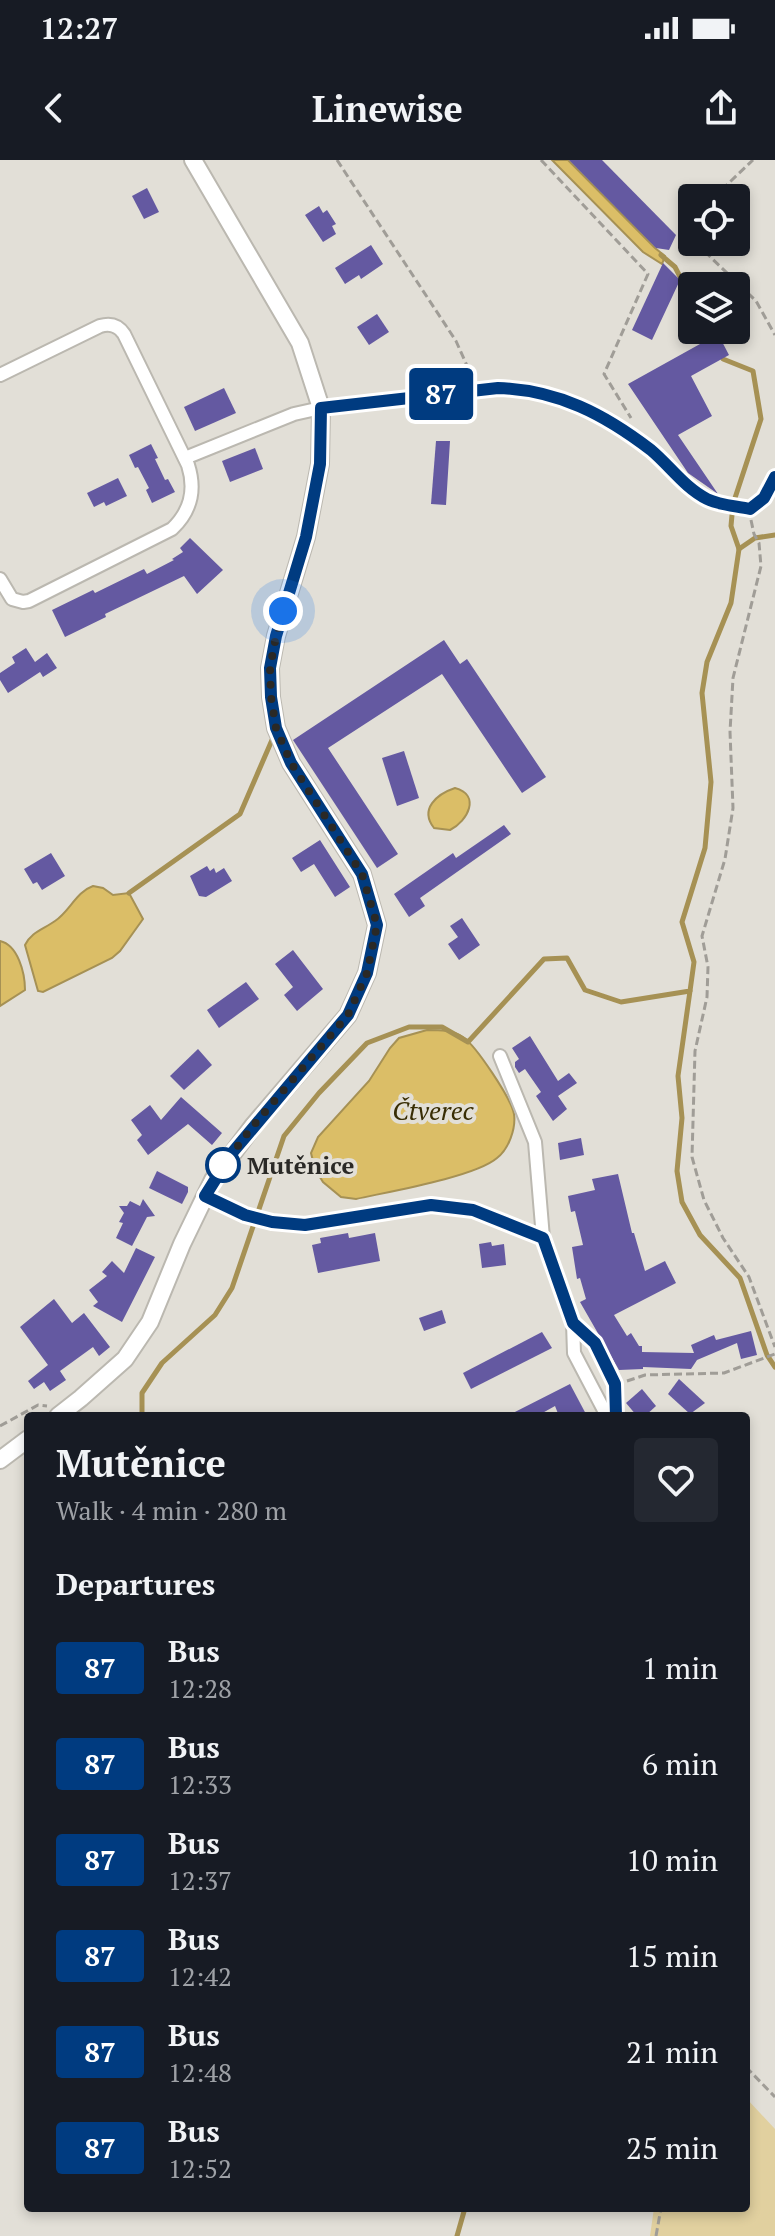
<!DOCTYPE html>
<html lang="en">
<head>
<meta charset="utf-8">
<style>
	:root { --surface:#171b24; --page:#242831; --text:#f1f3f6; --muted:#9ea1a6 }
	body { margin:0; font-family:"PT Serif",serif; background:var(--page); color:var(--text); height:100vh; display:flex; flex-direction:column; font-size:30px; white-space:nowrap }
	* { box-sizing:border-box; margin:0 }
	p { font-size:26px; color:var(--muted) }
	.icon { flex:none; width:44px; height:44px; fill:none; stroke:currentColor; stroke-width:2; stroke-linecap:round; stroke-linejoin:round }
	.map { position:relative; flex:1; overflow:hidden }
	.details { position:absolute; left:24px; top:1252px; width:726px; height:800px; display:flex; flex-direction:column; background:var(--surface); border-radius:8px; box-shadow:0 4px 12px #0003 }
	.details>* { flex:none }
	.badge { padding:0 16px; border-radius:6px; font-size:28px; line-height:52px }
	.buttons { position:absolute; left:678px; top:24px; display:grid; gap:16px }
	.buttons a { display:grid; place-items:center; width:72px; height:72px; border-radius:8px; background:var(--surface); box-shadow:0 4px 12px #0003; font-size:40px }
	.you { position:absolute; width:40px; height:40px; margin:-20px; border:6px solid #fff; border-radius:50%; background:#1a73e8; box-shadow:0 0 0 12px #1a73e833 }
	.map>.badge { position:absolute; translate:-50% -50%; box-shadow:0 0 0 4px #fff }
	h2 { padding:0 32px; font-size:30px; line-height:72px }
	.round { display:grid; place-items:center; flex:none; width:84px; height:84px; border-radius:8px; background:var(--page) }
	.headline { display:flex; align-items:center; justify-content:space-between; height:136px; padding:0 32px }
	h1 { font-size:38px; font-weight:700; line-height:60px }
	ul { padding:0; list-style:none }
	li { display:flex; align-items:center; gap:24px; height:96px; padding:0 32px }
	li div { flex:1 }
	li b { display:block; font-size:30px }
	li em { font-style:normal }
	li .badge { min-width:88px; font-weight:700; text-align:center }
	.status { display:flex; justify-content:space-between; align-items:center; height:56px; padding:0 40px; background:var(--surface); direction:ltr }
	.status svg { height:22px; fill:currentColor }
	header { display:flex; justify-content:space-between; align-items:center; height:104px; padding:0 32px; background:var(--surface); font-size:36px; font-weight:700 }
	.map>svg:first-child { display:block }
	.green { fill:#e1d09f }
	.water { fill:#dbbe67; stroke:#a69154; stroke-width:2 }
	.lines { fill:none; stroke-linecap:round; stroke-linejoin:round }
	.stream { stroke:#a69154; stroke-width:5 }
	.building { fill:#6459a1 }
	.minor-casing { stroke:#bbb8b0; stroke-width:16 }
	.tertiary-casing { stroke:#bbb8b0; stroke-width:20 }
	.path { stroke:#a09d97; stroke-width:3; stroke-dasharray:8 4; stroke-linecap:butt }
	.minor { stroke:#fff; stroke-width:12 }
	.tertiary { stroke:#fff; stroke-width:16 }
	.line-casing { stroke:#fff; stroke-width:18 }
	.line { stroke:#003b80; stroke-width:12 }
	.walk { stroke:#2a2926; stroke-width:8; stroke-dasharray:0 14.4 }
	.stop-dot { fill:#fff; stroke:#003b80; stroke-width:4 }
	.labels { text-anchor:middle; dominant-baseline:central; stroke-width:8; stroke-linejoin:round; paint-order:stroke }
	.stop-label { font-size:24px; font-weight:bold; fill:#2a2926; stroke:#e2dfd7; text-anchor:start }
	.water-label { font-size:26px; font-style:italic; fill:#382d05; stroke:#e2dfd7 }
</style>
</head>
<body>
<div class="status"><b>12:27</b><svg viewBox="0 0 49 12"><path d="M0 12V9h3v3zM5 12V6h3v6zM10 12V3h3v9zM15 12V0h3v12zM26 1h20v11H26zM47 4h2v5h-2z"/></svg></div>
<header><svg class="icon" aria-label="back" viewBox="0 0 24 24"><path d="M15 5l-7 7 7 7"/></svg>Linewise<svg class="icon" aria-label="share" viewBox="0 0 24 24"><path d="M12 15V3M7 8l5-5 5 5M5 13v7h14v-7"/></svg></header>
<div class="map">
<svg width="775" height="2076" viewBox="0 0 775 2076">
	<rect width="100%" height="100%" fill="#e2dfd7"/>
	<path class="green" d="M746 1938 775 1969V2076H650L654 2048H746Z"/>
	<g class="water">
		<path d="M552 0H568L655 88 665 96 662 104 643 92Z"/>
		<path d="M455 628C481 635 468 661 450 670L434 668C419 649 437 634 455 628Z"/>
		<path d="M93 726 103 728 113 735 129 733 143 759 120 791 112 798 43 832 38 831 25 785C31 772 44 769 55 761 70 751 76 732 93 726Z"/>
		<path d="M0 781C18 785 25 813 25 830L0 846Z"/>
		<path d="M427 870C439 870 453 870 463 877 476 886 511 938 514 954 516 968 509 989 497 998 475 1017 387 1032 356 1039L341 1037 323 1022 315 1009 311 993 318 977 369 921 390 888 399 878Z"/>
	</g>
	<g class="lines">
		<g class="stream">
			<path d="M661 95 675 107 692 140"/>
			<path d="M708 170 715 183"/>
			<path d="M739 389 755 378 775 375"/>
			<path d="M129 733 240 654 272 580"/>
			<path d="M690 831 678 916 682 958 677 1011 682 1042 700 1075 740 1118 767 1195 775 1207"/>
			<path d="M142 1256V1233L162 1203 215 1155 232 1128 284 976 319 933 367 883 409 867H442L468 882 544 799 567 798 585 830 621 842 690 831 694 802 682 762 705 688 711 622 702 533 707 502 731 443 739 389 731 366 733 344 761 259 753 211 723 199 721 195"/>
			<path d="M457 2076 465 2048"/>
		</g>
	</g>
	<g class="building">
		<path d="M569 0H602L676 75 669 90 656 88Z"/>
		<path d="M147 28 159 52 144 59 132 36Z"/>
		<path d="M319 46 323 53 327 50 336 64 332 66 336 74 323 82 305 55Z"/>
		<path d="M371 85 383 104 361 119 359 115 345 124 335 108Z"/>
		<path d="M663 103 680 120 652 180 632 170Z"/>
		<path d="M377 154 389 172 369 185 357 167Z"/>
		<path d="M718 174 729 195 691 216 712 256 678 275 718 334 688 313 628 224Z"/>
		<path d="M224 228 236 253 195 271 184 247Z"/>
		<path d="M436 281H450L446 345 431 344Z"/>
		<path d="M151 284 158 298 155 299 165 320 168 319 175 332 152 343 146 330 149 328 138 307 135 308 129 295Z"/>
		<path d="M255 288 263 309 230 322 222 301Z"/>
		<path d="M118 318 127 336 106 346 104 342 94 347 87 333Z"/>
		<path d="M190 378 223 410 197 434 184 416 105 454 106 457 65 477 52 450 93 430 95 433 144 409 147 414 174 400 172 399 183 392 180 388Z"/>
		<path d="M444 480 460 504 467 499 546 617 522 633 442 514 328 588 398 694 377 708 293 580Z"/>
		<path d="M26 488 35 502 47 493 57 508 43 517 40 512 8 533 0 520V513L15 503 12 497Z"/>
		<path d="M404 591 419 638 397 646 382 598Z"/>
		<path d="M504 665 511 674 420 738 425 746 409 757 394 734 453 693 456 698Z"/>
		<path d="M320 680 350 727 335 737 314 704 301 712 292 698Z"/>
		<path d="M51 693 65 716 42 730 37 722 33 724 24 709Z"/>
		<path d="M207 706 210 711 214 708 216 713 224 708 232 721 206 737 199 736 190 716Z"/>
		<path d="M462 758 480 785 459 800 448 784 458 777 450 766Z"/>
		<path d="M293 790 323 829 297 851 284 835 293 827 275 804Z"/>
		<path d="M246 822 259 839 219 868 207 850Z"/>
		<path d="M530 876 558 921 569 913 577 923 558 936 567 949 553 961 536 936 541 932 525 909 519 913 515 907V902L519 899 512 888Z"/>
		<path d="M198 889 212 905 184 930 170 916Z"/>
		<path d="M181 937 222 973 212 985 188 964 148 995 137 980 142 975 131 960 150 945 161 960Z"/>
		<path d="M581 978 584 995 560 1000 558 983Z"/>
		<path d="M157 1011 188 1027V1032L182 1044 149 1028Z"/>
		<path d="M618 1014 632 1073H634L645 1111 665 1101 676 1123 614 1155 627 1176 631 1173 639 1186H642V1192L694 1193 691 1185 714 1175 716 1180 751 1171 757 1195 741 1199 737 1183 697 1200 691 1209 643 1207V1209L619 1210 580 1142 586 1139 580 1118 577 1119 572 1087 583 1085 575 1051 571 1052 568 1036 595 1030 592 1019Z"/>
		<path d="M143 1039 155 1056 147 1057 132 1086 116 1078 123 1063 119 1062 124 1053 119 1046H127L130 1041 140 1046Z"/>
		<path d="M348 1073 349 1078 375 1073 380 1101 318 1113 312 1085 321 1083 320 1078Z"/>
		<path d="M491 1082 492 1086 504 1084 506 1105 482 1108 479 1084Z"/>
		<path d="M136 1088 155 1097 122 1162 93 1146 98 1142 89 1130 107 1116 102 1112 112 1101 124 1113Z"/>
		<path d="M54 1139 72 1163 84 1153 110 1187 99 1196 93 1187 60 1211 66 1220 50 1231 44 1222 34 1229 28 1221 48 1205 20 1167Z"/>
		<path d="M442 1150 446 1163 424 1171 419 1158Z"/>
		<path d="M542 1172 552 1188 471 1229 463 1213Z"/>
		<path d="M679 1219 705 1243 690 1254 668 1234Z"/>
		<path d="M570 1224 587 1256H559L555 1246 537 1256H507Z"/>
		<path d="M642 1229 656 1246 645 1256H637L626 1243Z"/>
	</g>
	<g class="lines">
		<g class="minor-casing">
			<g id="minor">
				<path d="M0 215 100 166C110 163 118 165 124 174L188 305C196 330 191 351 172 369L29 441 23 442 12 439 0 419"/>
				<path d="M185 298 294 254 321 248 498 228C558 230 604 254 651 290 670 306 685 328 707 339 719 345 736 347 750 349L764 338 775 317"/>
				<path d="M500 896 535 982 543 1078"/>
				<path d="M205 1036 245 1055 272 1062 305 1065 431 1045 473 1050 543 1078 573 1163 574 1193 607 1256"/>
				<path d="M573 1163 595 1183 615 1224 616 1256"/>
			</g>
		</g>
		<g class="tertiary-casing">
			<g id="tertiary">
				<path d="M58 1256 81 1238 125 1199 150 1162 182 1084 213 1020 253 966 348 855 367 813 377 765 362 714 291 603 276 568 271 537 270 508 276 476 306 377 320 304 321 248 300 183 193 0"/>
				<path d="M0 1300 28 1279"/>
			</g>
		</g>
		<g class="path">
			<path d="M337 0 456 181 472 217"/>
			<path d="M541 0 648 114 604 214 631 258"/>
			<path d="M713 38 753 0"/>
			<path d="M700 82 699 86 756 141 775 175"/>
			<path d="M751 360 754 374 759 383 761 406 733 518 730 572 733 648 725 699 702 776 708 807 707 837 695 891 692 997 704 1040 723 1078 749 1117 775 1187"/>
			<path d="M627 1221 645 1215 724 1213 775 1194"/>
			<path d="M0 1266 38 1245 47 1246"/>
			<path d="M746 1907 775 1937"/>
			<path d="M656 2076 661 2048"/>
		</g>
		<use href="#minor" class="minor"/>
		<use href="#tertiary" class="tertiary"/>
	</g>
	<g class="lines">
		<g class="line-casing">
			<path id="line" d="M616 1256 615 1224 595 1183 573 1163 543 1078 473 1050 431 1045 305 1065 272 1062 245 1055 205 1036 232 993 348 855 367 813 377 765 362 714 291 603 276 568 271 537 270 508 276 476 306 377 320 304 321 248 498 228C558 230 604 254 651 290 670 306 685 328 707 339 719 345 736 346 750 349L764 338 775 317"/>
		</g>
		<use href="#line" class="line"/>
		<path class="walk" d="M223 1005 222 1007 253 966 348 855 367 813 377 765 362 714 291 603 276 568 271 537 270 508 276 476 283 451"/>
	</g>
	<circle class="stop-dot" cx="223" cy="1005" r="16"/>
	<g class="labels">
		<g class="stop-label">
			<text x="247" y="1005">Mutěnice</text>
		</g>
		<g class="water-label">
			<text x="433" y="950">Čtverec</text>
		</g>
	</g>
</svg>
<div class="buttons">
<a><svg class="icon" aria-label="locate" viewBox="0 0 24 24"><circle cx="12" cy="12" r="6"/><path d="M12 2v4M12 18v4M2 12h4M18 12h4"/></svg></a>
<a><svg class="icon" aria-label="layers" viewBox="0 0 24 24"><path d="M12 4l9 5-9 5-9-5zM3 14l9 5 9-5"/></svg></a>
</div>
<div class="you" style="left:283px;top:451px"></div>
<b class="badge" style="left:441px;top:234px;background:#003b80;color:#fff">87</b>
<section class="details">
<div class="headline"><div><h1>Mutěnice</h1><p>Walk · 4 min · 280 m</p></div><a class="round"><svg class="icon" aria-label="heart" viewBox="0 0 24 24"><path d="M12 20l-8-8c-3-5 5-10 8-4 3-6 11-1 8 4z"/></svg></a></div>
<h2>Departures</h2>
<ul>
<li><span class="badge" style="background:#003b80;color:#fff">87</span><div><b>Bus</b><p>12:28</p></div><em>1 min</em></li>
<li><span class="badge" style="background:#003b80;color:#fff">87</span><div><b>Bus</b><p>12:33</p></div><em>6 min</em></li>
<li><span class="badge" style="background:#003b80;color:#fff">87</span><div><b>Bus</b><p>12:37</p></div><em>10 min</em></li>
<li><span class="badge" style="background:#003b80;color:#fff">87</span><div><b>Bus</b><p>12:42</p></div><em>15 min</em></li>
<li><span class="badge" style="background:#003b80;color:#fff">87</span><div><b>Bus</b><p>12:48</p></div><em>21 min</em></li>
<li><span class="badge" style="background:#003b80;color:#fff">87</span><div><b>Bus</b><p>12:52</p></div><em>25 min</em></li>
</ul>
</section>
</div>
</body>
</html>
